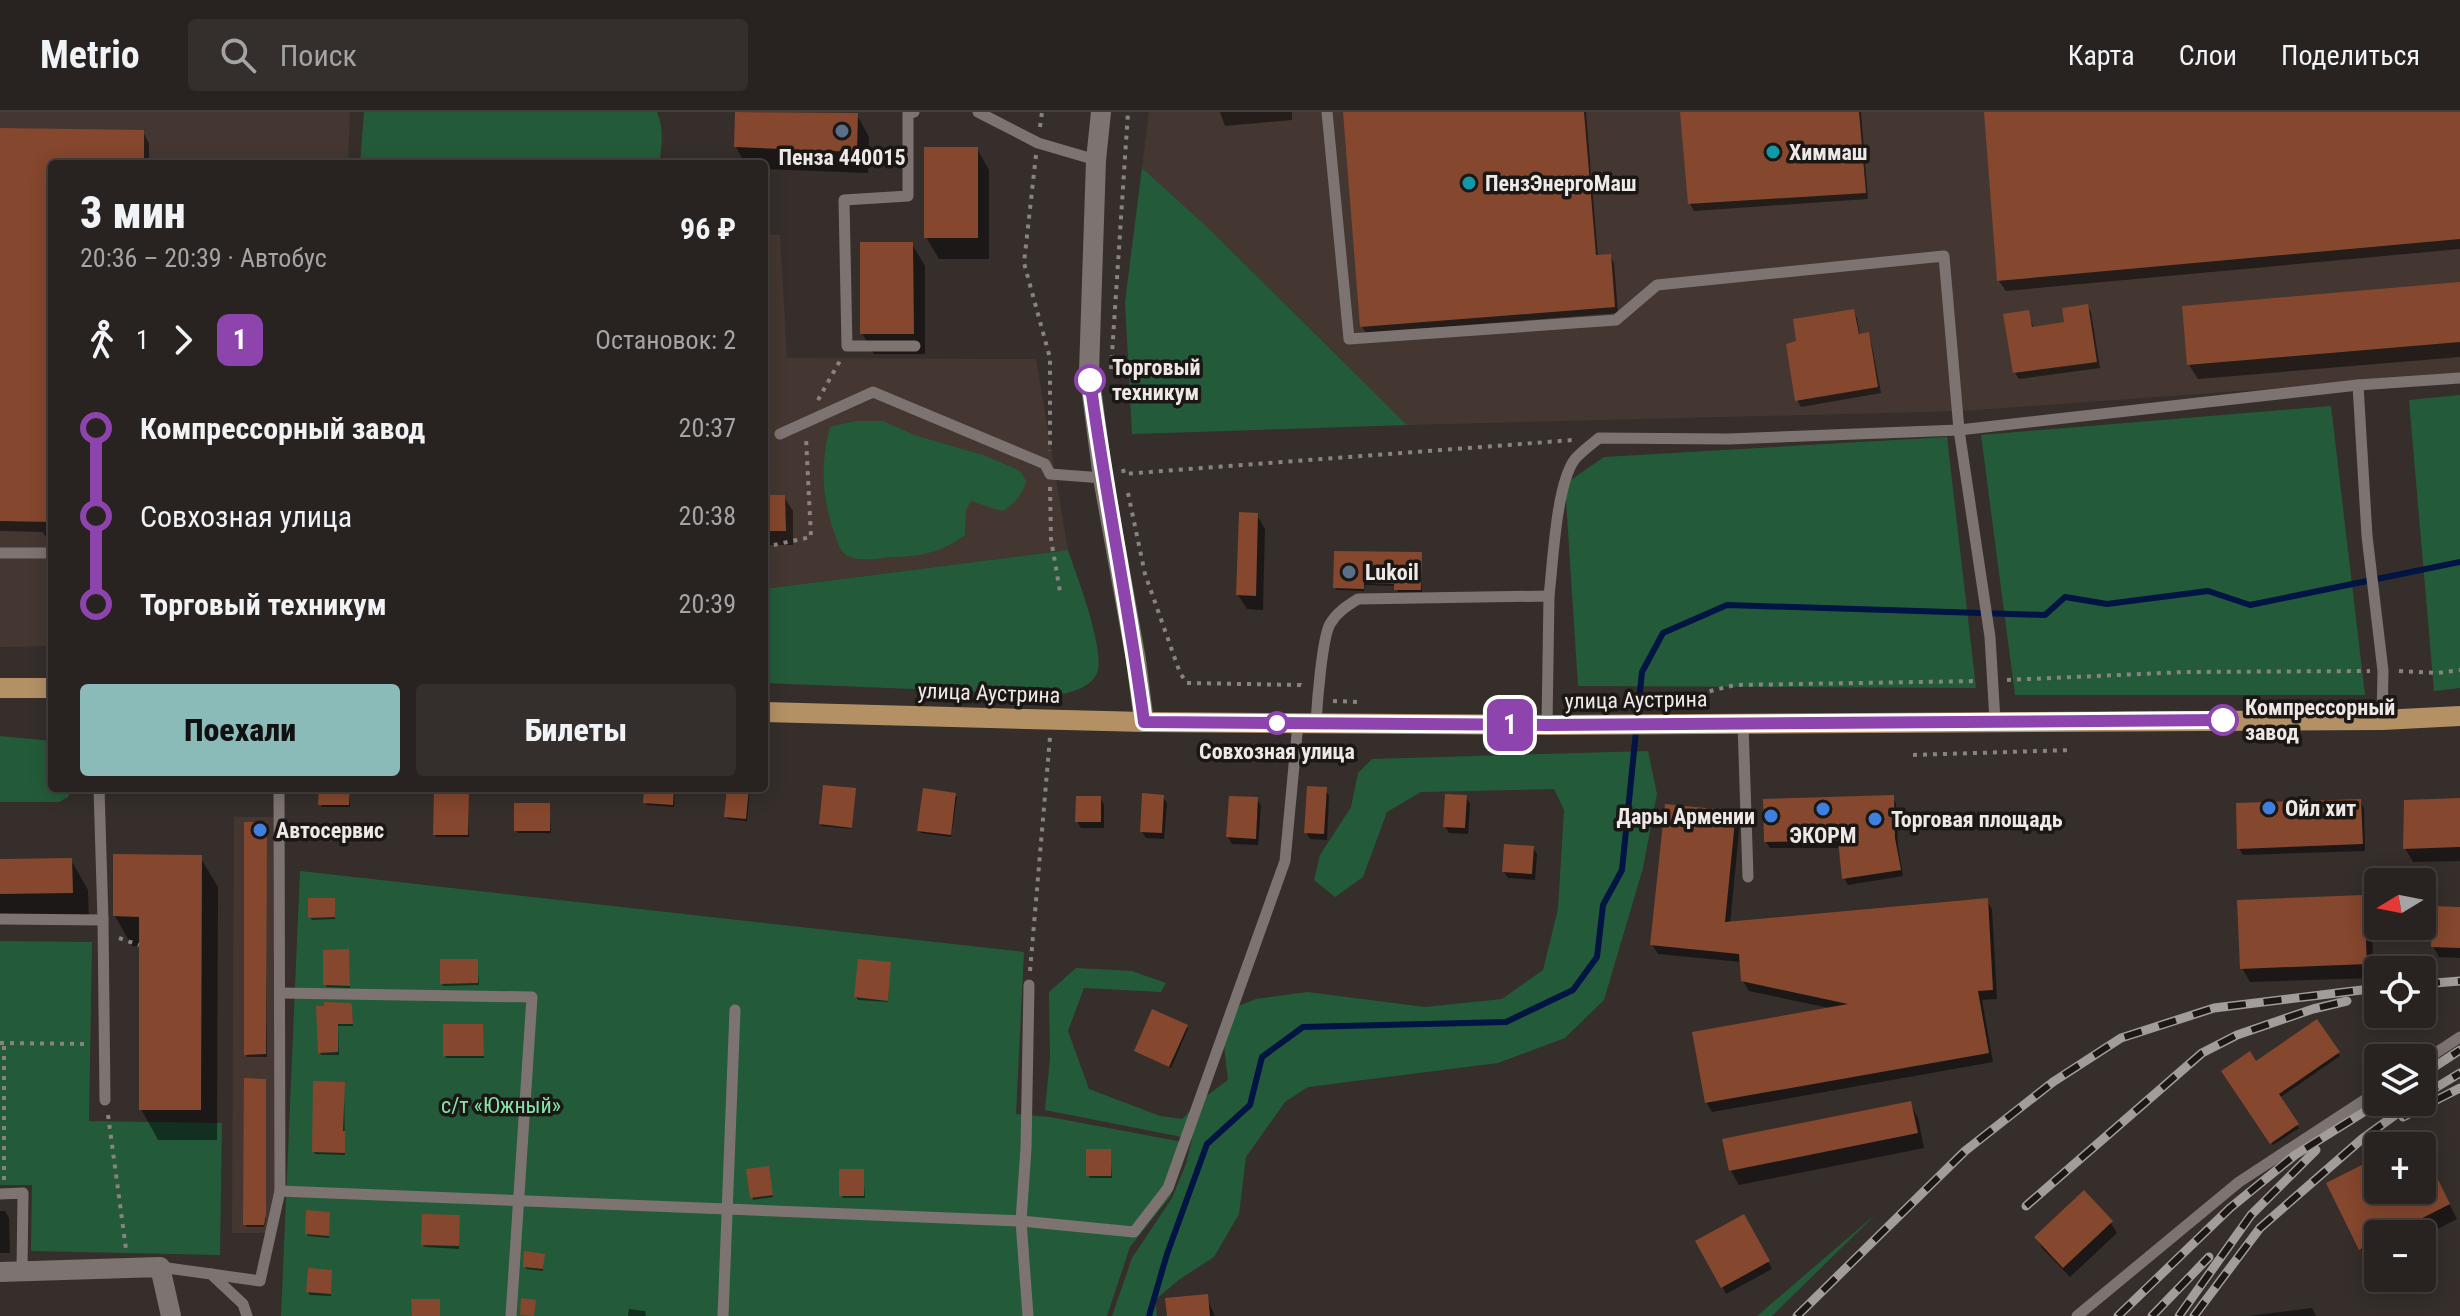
<!DOCTYPE html>
<html lang="ru">
<head>
<meta charset="utf-8">
<style>
	:root { --surface:#282220; --page:#342f2d; --text:#f1f3f6; --muted:#a5a4a5; --line:#443f3e; --accent:#8bbbb9 }
	body { margin:0; font-family:"Roboto Condensed",sans-serif; background:var(--page); color:var(--text); height:100vh; display:flex; flex-direction:column; font-size:30px; white-space:nowrap }
	* { box-sizing:border-box; margin:0 }
	p { font-size:26px; color:var(--muted) }
	.icon { flex:none; width:44px; height:44px; fill:none; stroke:currentColor; stroke-width:2; stroke-linecap:round; stroke-linejoin:round }
	.map { position:relative; flex:1; overflow:hidden }
	.sheet { position:absolute; left:48px; top:48px; width:720px; height:632px; display:flex; flex-direction:column; background:var(--surface); border-radius:8px; box-shadow:0 4px 20px #0003,0 0 0 2px var(--line) }
	.sheet>* { flex:none }
	.badge { padding:0 16px; border-radius:12px; font-size:28px; line-height:52px }
	.needle { width:52px; rotate:260deg }
	.controls { position:absolute; left:2364px; top:756px; display:grid; gap:16px }
	.controls a { display:grid; place-items:center; width:72px; height:72px; border-radius:8px; background:var(--surface); box-shadow:0 4px 20px #0003,0 0 0 2px var(--line); font-size:40px }
	.map>.badge { position:absolute; translate:-50% -50%; box-shadow:0 0 0 4px #fff }
	.legs { display:flex; align-items:center; gap:12px; height:88px; padding:0 32px; font-size:26px }
	.legs p { margin-inline-start:auto }
	.overview { display:flex; align-items:center; justify-content:space-between; height:136px; padding:0 32px }
	h1 { font-size:44px; font-weight:800; line-height:60px }
	.button { display:flex; gap:16px; margin-top:auto; padding:16px 32px }
	.button a { flex:1; height:92px; border-radius:8px; background:var(--accent); color:#111; font-size:32px; font-weight:800; line-height:92px; text-align:center }
	.button a+a { background:var(--page); color:var(--text) }
	ul { padding:0 32px; list-style:none }
	li { display:flex; align-items:center; gap:28px; height:88px; font-size:30px }
	li i { display:grid; place-items:center; width:12px; height:100%; margin:0 10px; background:currentColor }
	li i::after { content:''; width:20px; height:20px; margin:-10px; border:6px solid; border-radius:50%; background:var(--surface) }
	li p { margin-inline-start:auto }
	li:first-child i { background:linear-gradient(#0000 50%,currentColor 0) }
	li:last-child i { background:linear-gradient(currentColor 50%,#0000 0) }
	header { display:flex; align-items:center; gap:48px; box-sizing:border-box; height:112px; padding:0 40px; background:var(--surface); border-bottom:2px solid var(--line) }
	header strong { font-size:38px }
	nav { display:flex; gap:44px; margin-inline-start:auto; font-size:28px }
	.search { width:560px; height:72px; background:var(--page); display:flex; align-items:center; gap:20px; box-sizing:border-box; padding:0 28px; border-radius:8px; color:var(--muted); font-size:30px }
	.map>svg:first-child { display:block }
	.built { fill:#443732 }
	.green { fill:#235b3a }
	.shadow { fill:#0007 }
	.lines { fill:none; stroke-linecap:round; stroke-linejoin:round }
	.stream { stroke:#011443; stroke-width:6 }
	.building { fill:#85472d }
	.path { stroke:#898380; stroke-width:4; stroke-dasharray:4 6; stroke-linecap:butt }
	.lane { stroke:#7d7471; stroke-width:11 }
	.street { stroke:#7d7471; stroke-width:20 }
	.secondary { stroke:#7d7471; stroke-width:20 }
	.primary { stroke:#b49165; stroke-width:20 }
	.rail-casing { stroke:#a29d9a; stroke-width:9 }
	.rail { stroke:#1a1715; stroke-width:6; stroke-dasharray:18; stroke-linecap:butt }
	.line-1-casing { stroke:#fff; stroke-width:18 }
	.line-1 { stroke:#8e44ad; stroke-width:12 }
	.service-dot { fill:#5c6f8a; stroke:#1a1715; stroke-width:3 }
	.culture-dot { fill:#0f9aa8; stroke:#1a1715; stroke-width:3 }
	.stop-1-dot { fill:#fff; stroke:#8e44ad; stroke-width:4 }
	.shop-dot { fill:#3f7fe0; stroke:#1a1715; stroke-width:3 }
	.labels { text-anchor:middle; dominant-baseline:central; stroke-width:7; stroke-linejoin:round; paint-order:stroke }
	.poi-label { font-size:22px; font-weight:bold; fill:#eee9e7; stroke:#1a1715; text-anchor:start }
	.stop-label { font-size:22px; font-weight:bold; fill:#eee9e7; stroke:#1a1715; text-anchor:start }
	.street-label { font-size:22px; fill:#eee9e7; stroke:#1a1715 }
	.park-label { font-size:22px; fill:#86e3a7; stroke:#1a1715 }
</style>
</head>
<body>
<header>
<strong>Metrio</strong>
<div class="search"><svg class="icon" aria-label="search" viewBox="0 0 24 24"><circle cx="10" cy="10" r="6"/><path d="M15 15l6 6"/></svg>Поиск</div>
<nav><a>Карта</a><a>Слои</a><a>Поделиться</a></nav>
</header>
<div class="map">
<svg width="2460" height="1204" viewBox="0 0 2460 1204">
	<rect width="100%" height="100%" fill="#352e2b"/>
	<g class="built">
		<path d="M0 0H350L348 52H52V534L0 535Z"/>
		<path d="M1149 0H2460V263L1963 299 1407 313 1205 113 1142 56Z"/>
		<path d="M764 122 780 123 787 246 1036 247 1068 438 764 477Z"/>
		<path d="M234 705H275L276 1121H232Z"/>
	</g>
	<g class="green">
		<path d="M364 0H657C664 16 662 35 659 52H360Z"/>
		<path d="M1142 56 1205 113 1407 313 1132 322 1125 190Z"/>
		<path d="M2460 283V576L2434 579 2409 288Z"/>
		<path d="M2331 294 2365 583H2015L1981 323Z"/>
		<path d="M855 309H883L914 323 986 344 1020 359 1026 369C1023 382 1015 391 1003 399 992 397 982 392 971 389L966 398 965 423C944 439 921 445 894 445 881 445 857 452 845 442 839 438 837 427 834 420 822 384 820 352 830 315Z"/>
		<path d="M1947 325 1976 576 1578 574 1565 372 1604 345Z"/>
		<path d="M1068 438C1076 462 1106 539 1097 561 1091 575 1074 579 1060 583L764 571V477Z"/>
		<path d="M0 624 52 629V676H72L68 685 59 690H0Z"/>
		<path d="M1648 639 1657 682 1643 756 1604 888 1565 926 1498 951 1308 975 1285 990 1246 1045 1239 1102 1214 1145 1180 1167 1155 1188 1157 1204H1112L1132 1146 1172 1086 1186 1052 1192 1027 1045 998 1050 946 1049 880 1076 856 1132 859 1166 871 1161 880 1084 876 1068 919 1089 977 1160 1004 1182 1007 1201 988 1228 968 1224 933 1228 898 1256 887 1307 880 1425 895 1502 887 1543 858 1558 797 1564 698 1554 677 1421 680 1387 700 1363 765 1335 785 1314 768 1320 743 1351 695 1358 661 1372 647Z"/>
		<path d="M300 759 1024 840 1016 1002 1050 1005 1188 1031 1170 1085 1130 1135 1107 1204H281Z"/>
		<path d="M0 829 92 830 89 1009 222 1011 220 1143 31 1139 32 1073H0Z"/>
		<path d="M1877 1101 1772 1204H1757Z"/>
	</g>
	<g class="shadow">
		<path d="M737 0 857 3 869 25 868 61 764 57V52H745L736 35Z"/>
		<path d="M1220 0H1292V8L1225 14Z"/>
		<path d="M1345 0H1586L1598 145 1610 144 1614 151 1618 201 1366 221 1362 215Z"/>
		<path d="M1682 0H1861L1868 87 1694 99 1690 92Z"/>
		<path d="M1986 0H2460V137L2006 179 1999 169Z"/>
		<path d="M0 18 143 20 149 31V52H52V431H49L43 420 0 419Z"/>
		<path d="M977 37 989 58V147H939L926 125Z"/>
		<path d="M912 132 925 154V242H874L862 221Z"/>
		<path d="M2460 172V245L2198 267 2189 253Z"/>
		<path d="M2087 194 2091 200 2100 256 2019 267 2015 261 2028 200 2034 217 2066 212Z"/>
		<path d="M1853 199 1857 206 1860 223 1868 222 1871 229 1881 281 1801 295 1797 288Z"/>
		<path d="M764 385H784L793 399V433H764Z"/>
		<path d="M1257 403 1265 417 1263 498 1247 497 1238 483Z"/>
		<path d="M1421 442 1422 480H1398L1396 474 1365 473 1364 479 1337 478 1335 476Z"/>
		<path d="M321 676H350V695H322Z"/>
		<path d="M646 676H675L674 695 647 693Z"/>
		<path d="M729 676H750L747 709 728 707 726 705Z"/>
		<path d="M1325 677 1329 684 1327 728 1310 727 1306 720Z"/>
		<path d="M855 678 852 717 822 714 821 712Z"/>
		<path d="M468 680 469 725H436L435 722Z"/>
		<path d="M955 683 957 685 951 725 921 721 919 718Z"/>
		<path d="M1163 685 1167 691 1164 727 1146 726 1142 720Z"/>
		<path d="M1466 685 1470 692 1468 722 1449 721 1445 714Z"/>
		<path d="M1893 685 1896 692 1898 734 1903 764 1848 773 1844 766 1840 736H1770L1766 730Z"/>
		<path d="M1100 686 1104 693V716H1081L1077 709Z"/>
		<path d="M1257 687 1261 694 1258 733 1232 732 1228 725Z"/>
		<path d="M2460 688V749L2413 750 2405 736Z"/>
		<path d="M2360 689 2364 696 2365 739 2243 743 2239 736Z"/>
		<path d="M549 693 551 721H518L516 718Z"/>
		<path d="M1735 701 1740 710 1730 812 1986 788 1992 797 1997 887 1982 888 1993 950 1712 1000 1706 990 1834 897 1749 879 1743 869 1741 850 1658 842 1652 832Z"/>
		<path d="M265 712 267 945H247L246 943Z"/>
		<path d="M1533 736 1537 742 1535 768 1508 766 1504 760Z"/>
		<path d="M200 745 218 775 217 1028H158L141 997V834H132L115 804Z"/>
		<path d="M71 748 88 778 89 811 0 812V749Z"/>
		<path d="M2363 785 2371 799 2374 866 2250 870 2242 856Z"/>
		<path d="M335 791V807L312 808 310 805Z"/>
		<path d="M2460 797V846L2439 845 2433 834Z"/>
		<path d="M348 839 350 876 327 875 325 873Z"/>
		<path d="M477 849 479 873 443 874 442 871Z"/>
		<path d="M890 852 888 890 858 888 856 885Z"/>
		<path d="M349 893 352 897 353 914H338L339 943H321L320 940Z"/>
		<path d="M2317 910 2340 944 2279 986 2299 1016 2273 1033 2223 960 2256 952Z"/>
		<path d="M482 914 484 946H446L445 943Z"/>
		<path d="M1187 915 1188 917 1171 956 1136 939Z"/>
		<path d="M265 969 266 1107 264 1115H247L245 1113Z"/>
		<path d="M344 972 345 1043 315 1042 314 1040Z"/>
		<path d="M1910 991 1918 1006 1924 1036 1739 1073 1731 1059 1724 1029Z"/>
		<path d="M2416 1028 2420 1034H2404Z"/>
		<path d="M2422 1038 2457 1107 2422 1125V1122H2378V1147L2369 1151 2361 1137 2378 1047V1078H2422Z"/>
		<path d="M1110 1039 1112 1066H1090L1088 1063Z"/>
		<path d="M768 1056 773 1085 753 1088 752 1085Z"/>
		<path d="M863 1059 865 1086H843L841 1083Z"/>
		<path d="M2083 1081 2111 1111 2117 1121 2070 1165 2042 1136 2036 1125Z"/>
		<path d="M0 1099H5L9 1106 10 1141H0Z"/>
		<path d="M329 1102V1126L308 1124 307 1122Z"/>
		<path d="M1743 1104 1772 1157 1726 1182 1698 1129Z"/>
		<path d="M459 1105V1137L425 1135 423 1133Z"/>
		<path d="M544 1144 543 1159 526 1157 525 1154Z"/>
		<path d="M331 1160V1184L310 1183 308 1180Z"/>
		<path d="M1206 1184 1215 1204H1169Z"/>
		<path d="M2312 1196 2316 1204H2248Z"/>
		<path d="M629 1197 645 1199 646 1204H628Z"/>
	</g>
	<g class="lines">
		<path class="stream" d="M1149 1204 1167 1142 1207 1032 1250 993 1262 945 1303 915 1506 910 1573 878 1597 845 1603 793 1622 758 1642 560 1663 521 1727 493 2045 503 2065 485 2107 492 2208 479 2250 493 2460 450"/>
	</g>
	<g class="building">
		<path d="M735 0 858 1 857 40 734 35Z"/>
		<path d="M1343 0H1584L1596 143 1611 142 1615 195 1360 215Z"/>
		<path d="M1680 0H1859L1866 81 1688 92Z"/>
		<path d="M1984 0H2460V127L1997 169Z"/>
		<path d="M0 16 144 18V52H52V410L0 409Z"/>
		<rect x="924" y="35" width="54" height="91"/>
		<path d="M860 130H913L914 222H860Z"/>
		<path d="M2460 170V230L2187 253 2182 194Z"/>
		<path d="M2088 192 2097 250 2013 261 2003 202 2029 198 2032 215 2064 210 2062 196Z"/>
		<path d="M1854 197 1859 222 1869 220 1878 275 1795 289 1786 232 1796 229 1793 207Z"/>
		<path d="M764 383H785L786 419H764Z"/>
		<path d="M1239 400 1258 401 1256 484 1236 483Z"/>
		<path d="M1334 439 1422 440 1421 478H1394V472L1364 471V477L1333 476Z"/>
		<path d="M823 673 856 676 852 716 819 712Z"/>
		<path d="M1307 674 1327 675 1324 722 1304 721Z"/>
		<path d="M319 676H350L349 693H318Z"/>
		<path d="M644 676H674L673 693 643 691Z"/>
		<path d="M727 676H749L746 707 724 705Z"/>
		<path d="M923 676 956 681 951 723 917 719Z"/>
		<path d="M434 677 469 678 468 723H433Z"/>
		<path d="M1142 681 1164 683 1162 721 1140 720Z"/>
		<path d="M1445 682 1467 683 1465 716 1443 715Z"/>
		<path d="M1894 683 1895 726 1901 758 1842 767 1838 729 1764 730 1763 687Z"/>
		<path d="M1076 684H1101V710H1075Z"/>
		<path d="M1229 684 1258 685 1256 727 1226 725Z"/>
		<path d="M2460 686V735L2403 737 2404 688Z"/>
		<path d="M2361 687 2363 732 2237 737 2236 691Z"/>
		<rect x="514" y="691" width="36" height="28"/>
		<path d="M1665 692 1736 699 1725 810 1988 786 1993 878 1978 879 1989 941 1705 991 1692 920 1848 892 1741 869 1739 842 1650 833Z"/>
		<path d="M244 710H267L266 942 244 943Z"/>
		<path d="M1504 732 1534 734 1532 762 1502 760Z"/>
		<path d="M113 742 202 743 201 998H139V805L113 804Z"/>
		<path d="M72 746 73 781 0 782V747Z"/>
		<path d="M2364 783 2367 852 2240 857 2237 788Z"/>
		<path d="M308 786H335V805L308 806Z"/>
		<path d="M2432 794 2460 795V836L2431 835Z"/>
		<path d="M349 837 350 874 323 873V838Z"/>
		<path d="M440 847H478V871L440 872Z"/>
		<path d="M858 847 891 850 888 889 854 885Z"/>
		<path d="M324 890 350 891 352 893 353 912H338V940L318 941 316 894H324Z"/>
		<path d="M1152 897 1188 913 1169 955 1134 939Z"/>
		<path d="M2317 907 2340 940 2279 982 2299 1012 2270 1032 2221 959 2250 939 2256 949Z"/>
		<path d="M443 912H483L484 944H443Z"/>
		<path d="M244 966 266 967V1103L264 1113H243Z"/>
		<path d="M313 969 345 970 343 1019H345V1041L312 1040Z"/>
		<path d="M1911 989 1918 1021 1729 1059 1722 1027Z"/>
		<path d="M2422 1035 2450 1092 2391 1122H2378V1128L2359 1138 2326 1071 2378 1045V1078H2422Z"/>
		<rect x="1086" y="1037" width="25" height="27"/>
		<path d="M769 1054 773 1083 750 1086 746 1057Z"/>
		<rect x="839" y="1057" width="25" height="27"/>
		<path d="M2084 1078 2113 1109 2063 1156 2034 1125Z"/>
		<path d="M306 1098 330 1100 329 1124 305 1122Z"/>
		<path d="M422 1102 460 1103 459 1134 421 1133Z"/>
		<path d="M1744 1102 1770 1149 1721 1176 1695 1129Z"/>
		<path d="M524 1139 545 1142 543 1157 523 1155Z"/>
		<path d="M308 1156 332 1158 331 1182 306 1180Z"/>
		<path d="M1208 1182 1210 1204H1167L1165 1186Z"/>
		<path d="M521 1186 536 1188 534 1204 520 1203Z"/>
		<path d="M411 1187H440V1204H412Z"/>
	</g>
	<g class="lines">
		<g class="path">
			<path d="M1040 15 1042 0"/>
			<path d="M1036 43 1024 151 1050 246V339"/>
			<path d="M1111 257 1128 0"/>
			<path d="M818 288 841 247"/>
			<path d="M1123 357 1124 362 1573 328"/>
			<path d="M1050 375 1051 427 1060 480"/>
			<path d="M1128 381 1145 462 1180 561 1187 571 1301 573 1305 577"/>
			<path d="M764 435 811 425 806 326"/>
			<path d="M2399 559 2437 561 2460 558"/>
			<path d="M2007 568 2185 560 2370 559"/>
			<path d="M1333 589 1360 590"/>
			<path d="M1661 591 1735 573 1978 569"/>
			<path d="M1913 643 2071 638"/>
			<path d="M119 826 139 833"/>
			<path d="M1030 859 1050 625"/>
			<path d="M0 931 90 932"/>
			<path d="M108 1003 126 1137"/>
			<path d="M4 1068V931"/>
		</g>
		<g class="lane">
			<path d="M914 0 908 2V84L844 88 847 234H915"/>
			<path d="M978 0 1038 31 1096 48"/>
			<path d="M1327 0 1349 227 1616 208 1657 173 1944 144 1959 318 1990 525 1995 609"/>
			<path d="M2358 273 2367 424 2383 559 2382 608"/>
			<path d="M780 322 873 280 1045 352 1050 362 1103 366"/>
			<path d="M0 441H52"/>
			<path d="M1549 484C1553 451 1556 372 1575 347 1582 339 1592 332 1599 326L1729 327 1959 318 2358 273 2460 266"/>
			<path d="M1316 611C1317 593 1322 526 1330 512 1337 500 1347 494 1358 487L1549 484 1547 613"/>
			<path d="M1743 611 1748 765"/>
			<path d="M0 807 103 808 99 676"/>
			<path d="M103 808 105 988"/>
			<path d="M281 881 532 885 511 1204"/>
			<path d="M2422 950 2460 925"/>
			<path d="M280 1079 1021 1109 1134 1120 1168 1076 1285 749 1298 611"/>
			<path d="M0 1082 23 1081 22 1158"/>
			<path d="M160 1155 211 1162 243 1192 247 1204"/>
			<path d="M211 1162 260 1169 280 1079 279 676"/>
			<path d="M723 1204 735 898"/>
			<path d="M1028 1204 1021 1109 1026 1036 1029 873"/>
			<path d="M2077 1204 2239 1070 2378 979"/>
		</g>
		<path class="street" d="M0 1160 160 1155 171 1204"/>
		<path class="secondary" d="M1101 0 1096 48 1089 260 1103 366 1136 548 1144 610"/>
		<g class="primary">
			<path d="M0 576H52"/>
			<path d="M764 600 1144 610 1547 613 2382 608 2460 604"/>
		</g>
		<g class="rail-casing">
			<g id="rail">
				<path d="M2422 872 2460 869"/>
				<path d="M2422 963 2460 938"/>
				<path d="M2422 984 2460 961"/>
				<path d="M2403 1005 2460 976"/>
				<path d="M2026 1094 2202 941 2237 923 2313 897 2347 889"/>
				<path d="M1797 1204 1965 1039 2053 970 2121 926 2214 896 2378 876"/>
				<path d="M2118 1204 2230 1096 2295 1043 2367 998"/>
				<path d="M2152 1204 2209 1145"/>
				<path d="M2179 1204 2251 1103 2316 1038"/>
				<path d="M2194 1204 2260 1116 2362 1027 2413 990"/>
			</g>
		</g>
		<use href="#rail" class="rail"/>
	</g>
	<g class="lines">
		<g class="line-1-casing">
			<path id="line-1" d="M1090 268C1105 382 1129 495 1144 610L1547 613 2223 608"/>
		</g>
		<use href="#line-1" class="line-1"/>
	</g>
	<g class="service-dot">
		<circle cx="842" cy="19" r="8"/>
		<circle cx="1349" cy="460" r="8"/>
	</g>
	<g class="culture-dot">
		<circle cx="1773" cy="40" r="8"/>
		<circle cx="1469" cy="71" r="8"/>
	</g>
	<g class="stop-1-dot">
		<circle cx="1090" cy="268" r="14"/>
		<circle cx="2223" cy="608" r="14"/>
		<circle cx="1277" cy="611" r="10"/>
	</g>
	<g class="shop-dot">
		<circle cx="2269" cy="696" r="8"/>
		<circle cx="1823" cy="697" r="8"/>
		<circle cx="1771" cy="704" r="8"/>
		<circle cx="1875" cy="707" r="8"/>
		<circle cx="260" cy="718" r="8"/>
	</g>
	<g class="labels">
		<g class="poi-label">
			<text x="1789" y="40">Химмаш</text>
			<text x="842" y="45" text-anchor="middle">Пенза 440015</text>
			<text x="1485" y="71">ПензЭнергоМаш</text>
			<text x="1365" y="460">Lukoil</text>
			<text x="2285" y="696">Ойл хит</text>
			<text x="1755" y="704" text-anchor="end">Дары Армении</text>
			<text x="1891" y="707">Торговая площадь</text>
			<text x="276" y="718">Автосервис</text>
			<text x="1823" y="723" text-anchor="middle">ЭКОРМ</text>
		</g>
		<g class="stop-label">
			<text x="1112" y="255">Торговый<tspan x="1112" dy="25">техникум</tspan></text>
			<text x="2245" y="595">Компрессорный<tspan x="2245" dy="25">завод</tspan></text>
			<text x="1277" y="639" text-anchor="middle">Совхозная улица</text>
		</g>
		<g class="street-label">
			<text transform="translate(989 581) rotate(2)">улица Аустрина</text>
			<text transform="translate(1636 588) rotate(-1)">улица Аустрина</text>
		</g>
		<g class="park-label">
			<text x="501" y="993">с/т «Южный»</text>
		</g>
	</g>
</svg>
<div class="controls">
<a><svg class="needle" viewBox="-14 -14 28 28"><path d="M0-13l5 13h-10z" fill="#e53935"/><path d="M0 13l5-13h-10z" fill="#a5a4a5"/></svg></a>
<a><svg class="icon" aria-label="locate" viewBox="0 0 24 24"><circle cx="12" cy="12" r="6"/><path d="M12 2v4M12 18v4M2 12h4M18 12h4"/></svg></a>
<a><svg class="icon" aria-label="layers" viewBox="0 0 24 24"><path d="M12 4l9 5-9 5-9-5zM3 14l9 5 9-5"/></svg></a>
<a>+</a>
<a>−</a>
</div>
<b class="badge" style="left:1510px;top:613px;background:#8e44ad;color:#fff">1</b>
<section class="sheet">
<div class="overview"><div><h1>3 мин</h1><p>20:36 – 20:39 · Автобус</p></div><b>96 ₽</b></div>
<div class="legs"><svg class="icon" aria-label="walk" viewBox="0 0 24 24"><circle cx="13" cy="4" r="2"/><path d="M13 8l-2 6 4 7M11 14l-3 7M7 12l3-4h3l4 4"/></svg>1<svg class="icon" aria-label="forward" viewBox="0 0 24 24"><path d="M9 5l7 7-7 7"/></svg><b class="badge" style="background:#8e44ad;color:#fff">1</b><p>Остановок: 2</p></div>
<ul>
<li><i style="color:#8e44ad"></i><b>Компрессорный завод</b><p>20:37</p></li>
<li><i style="color:#8e44ad"></i><span>Совхозная улица</span><p>20:38</p></li>
<li><i style="color:#8e44ad"></i><b>Торговый техникум</b><p>20:39</p></li>
</ul>
<div class="button"><a>Поехали</a><a>Билеты</a></div>
</section>
</div>
</body>
</html>
